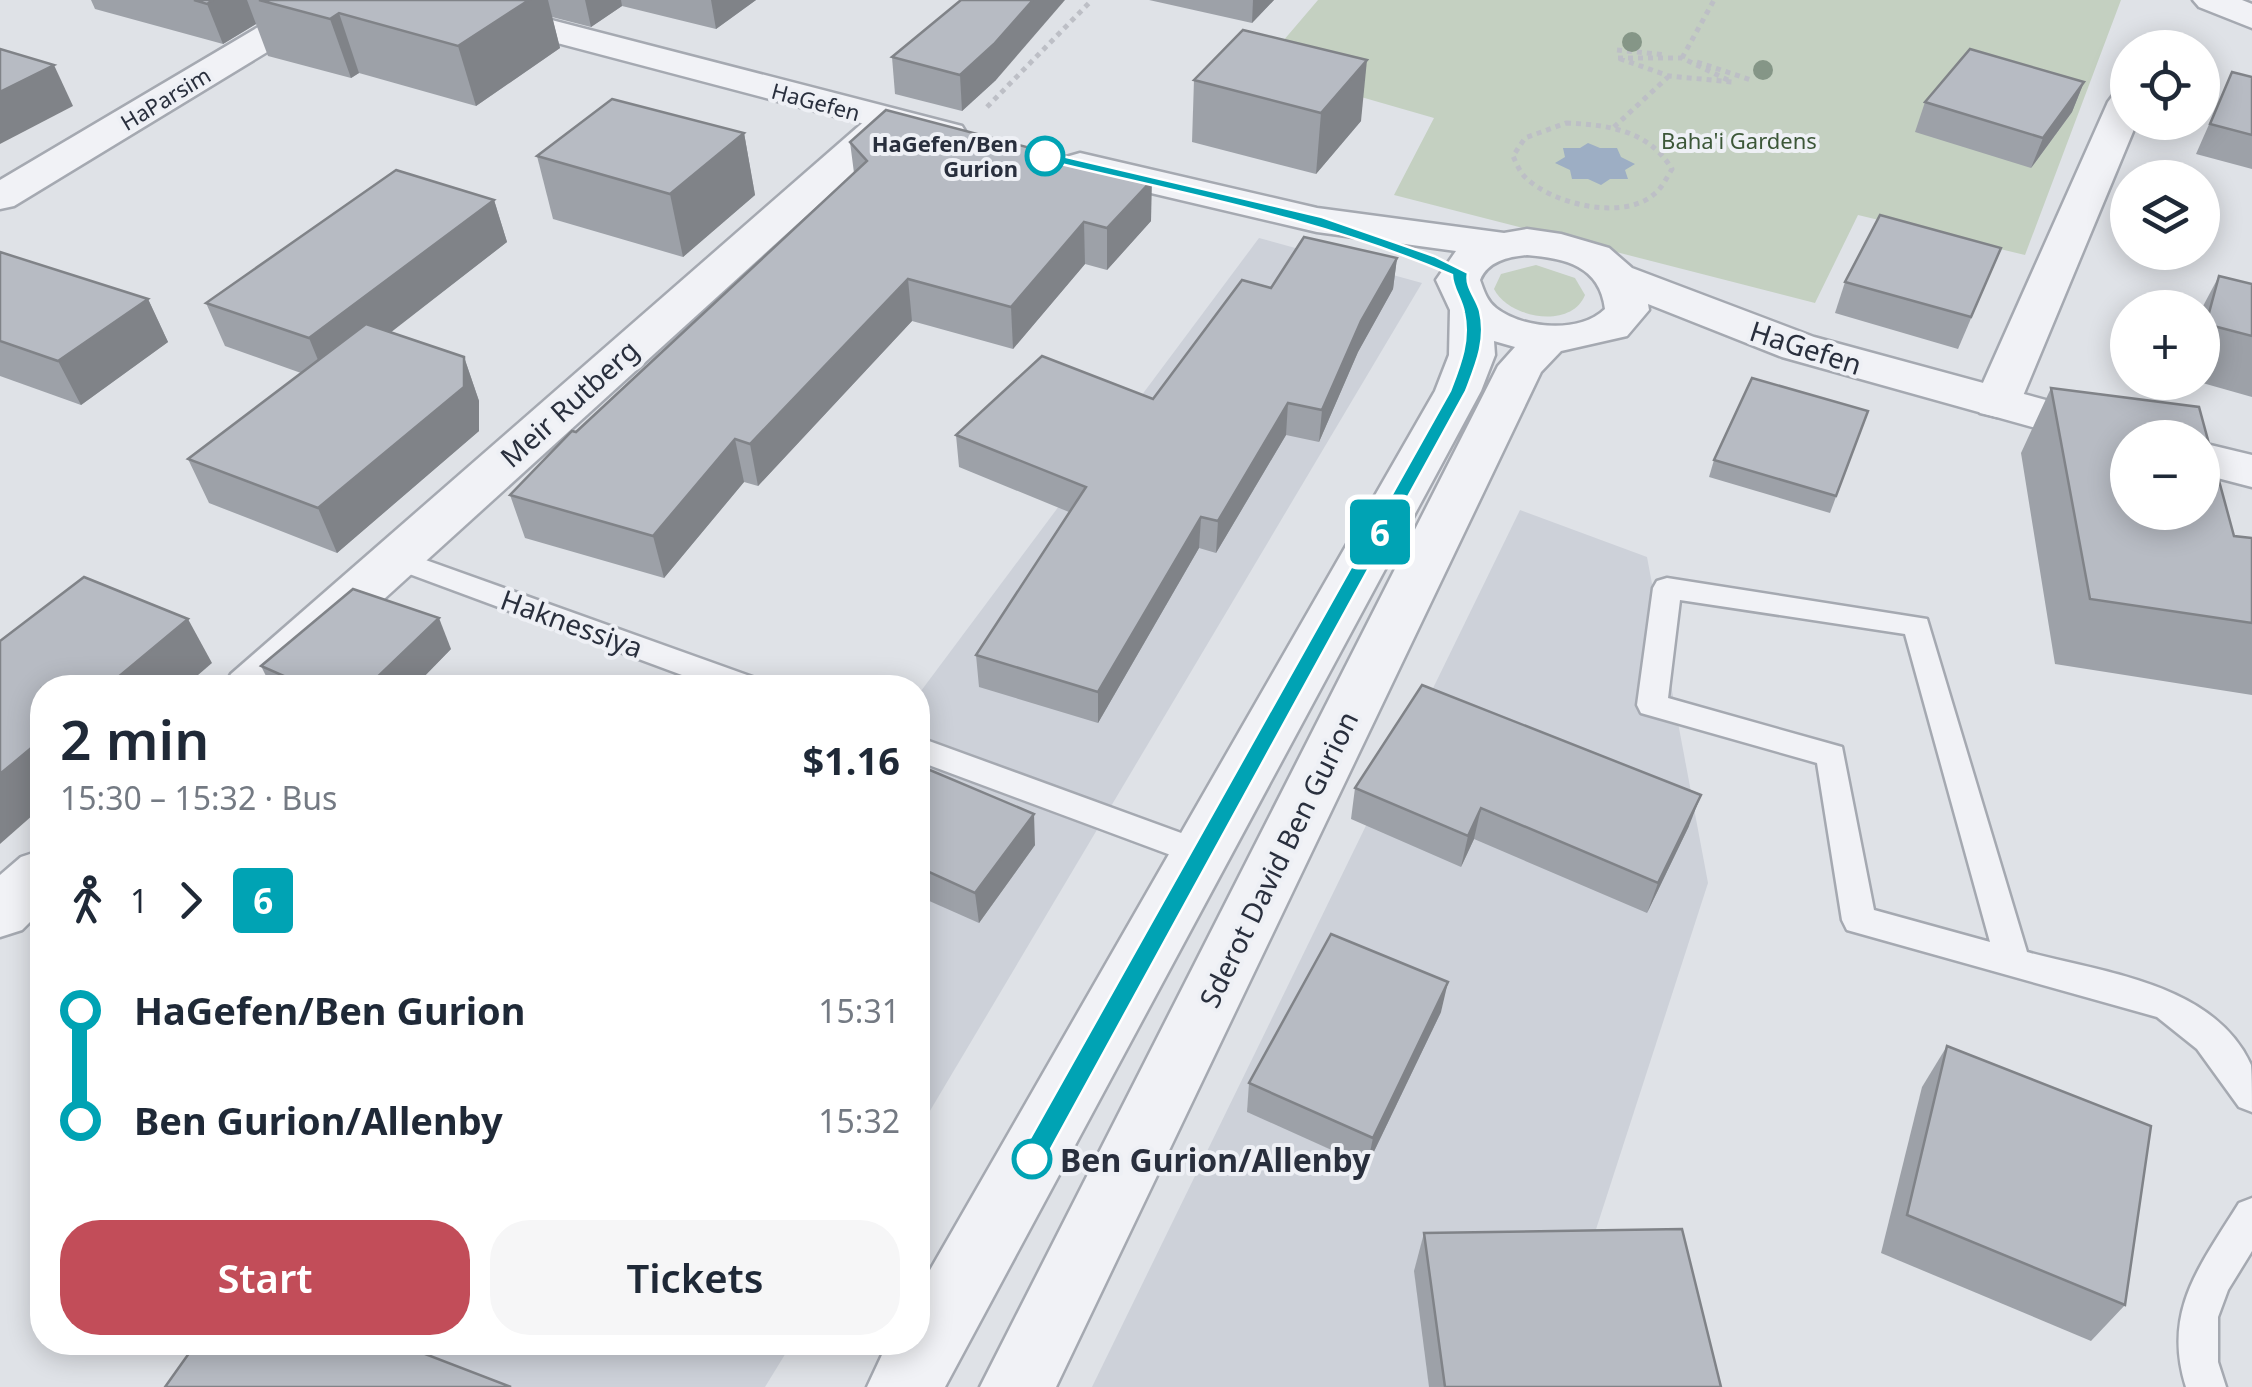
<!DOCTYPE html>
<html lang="en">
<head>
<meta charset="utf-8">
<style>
	:root { --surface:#fff; --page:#f6f6f7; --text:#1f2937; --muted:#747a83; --accent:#c24d59 }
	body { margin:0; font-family:"Noto Sans",sans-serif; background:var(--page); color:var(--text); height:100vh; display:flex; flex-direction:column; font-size:38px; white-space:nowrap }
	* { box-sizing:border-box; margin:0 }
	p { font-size:32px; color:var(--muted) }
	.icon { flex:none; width:55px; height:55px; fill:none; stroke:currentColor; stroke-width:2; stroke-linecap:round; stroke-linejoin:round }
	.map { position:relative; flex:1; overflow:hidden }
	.sheet { position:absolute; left:30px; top:675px; width:900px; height:680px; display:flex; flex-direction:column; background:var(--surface); border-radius:40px; box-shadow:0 5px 25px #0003 }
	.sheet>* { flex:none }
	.badge { padding:0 20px; border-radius:8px; font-size:35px; line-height:65px }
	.controls { position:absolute; left:2110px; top:30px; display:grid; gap:20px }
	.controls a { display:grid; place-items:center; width:110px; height:110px; border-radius:50%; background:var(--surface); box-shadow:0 5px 25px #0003; font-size:50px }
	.map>.badge { position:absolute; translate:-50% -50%; box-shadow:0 0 0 5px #fff }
	.legs { display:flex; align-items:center; gap:15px; height:110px; padding:0 30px; font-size:32px }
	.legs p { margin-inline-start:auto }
	.summary { display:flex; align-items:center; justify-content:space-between; height:170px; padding:0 30px }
	h1 { font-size:55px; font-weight:600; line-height:75px }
	.cta { display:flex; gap:20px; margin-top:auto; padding:20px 30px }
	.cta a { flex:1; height:115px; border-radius:40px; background:var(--accent); color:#fff; font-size:40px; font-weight:600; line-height:115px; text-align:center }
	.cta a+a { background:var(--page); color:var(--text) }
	ul { padding:0 30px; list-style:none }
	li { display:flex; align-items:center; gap:35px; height:110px; font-size:38px }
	li i { display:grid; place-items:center; width:15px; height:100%; margin:0 12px; background:currentColor }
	li i::after { content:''; width:25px; height:25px; margin:-12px; border:8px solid; border-radius:50%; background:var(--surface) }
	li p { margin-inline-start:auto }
	li:first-child i { background:linear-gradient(#0000 50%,currentColor 0) }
	li:last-child i { background:linear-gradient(currentColor 50%,#0000 0) }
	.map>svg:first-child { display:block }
	.built { fill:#cdd1d9 }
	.green { fill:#c4d0c1 }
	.water { fill:#9daec4 }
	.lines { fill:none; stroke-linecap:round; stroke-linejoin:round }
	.service-casing { stroke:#a5a9b1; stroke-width:5 }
	.minor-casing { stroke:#a5a9b1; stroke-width:5 }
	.tertiary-casing { stroke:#a5a9b1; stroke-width:5 }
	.path { stroke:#bdbfc6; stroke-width:5; stroke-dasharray:5 5; stroke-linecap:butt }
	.service { fill:#f1f2f6; fill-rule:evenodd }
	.minor { fill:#f1f2f6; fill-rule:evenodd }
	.tertiary { fill:#f1f2f6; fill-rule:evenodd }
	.tree { fill:#859687 }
	.wall { fill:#9da1a8 }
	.shaded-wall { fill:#808388 }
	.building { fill:#b7bbc3; stroke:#808388; stroke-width:2.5; fill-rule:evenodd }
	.line-1 { fill:#00a3b4; stroke:#fff; stroke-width:2.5 }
	.stop-1-dot { fill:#fff; stroke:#00a3b4; stroke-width:5 }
	.labels { text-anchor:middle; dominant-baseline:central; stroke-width:8; stroke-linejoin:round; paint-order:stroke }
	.far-street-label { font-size:22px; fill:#292f3d; stroke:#eef0f5 }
	.far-park-label { font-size:22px; fill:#3c5738; stroke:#eef0f5 }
	.far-stop-label { font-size:22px; font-weight:bold; fill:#292f3d; stroke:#eef0f5; text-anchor:end }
	.street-label { font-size:28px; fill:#292f3d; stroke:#eef0f5 }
	.near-stop-label { font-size:32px; font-weight:bold; fill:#292f3d; stroke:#eef0f5; text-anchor:start }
</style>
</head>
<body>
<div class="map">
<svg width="2252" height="1387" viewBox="0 0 2252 1387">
	<rect width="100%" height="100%" fill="#dfe2e7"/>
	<g class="built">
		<path d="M1259 238 1422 283 918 1131V695Z"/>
		<path d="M1520 510 1647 557 1708 883 1545 1387H1092Z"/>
		<path d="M433 1343H792L765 1387H400Z"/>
	</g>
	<g class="green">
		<path d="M1318 0H2121L2025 255 1858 215 1815 303 1394 195 1434 118 1260 68Z"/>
		<path d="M1536 265 1575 278 1585 295C1571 330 1508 318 1494 289L1501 274Z"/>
	</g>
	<path class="water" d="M1588 143 1600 148H1617L1621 157 1635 164 1625 170 1628 179H1610L1601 185 1588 179H1572L1570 170 1555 163 1565 157 1563 148H1580Z"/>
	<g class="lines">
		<g class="service-casing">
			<g id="service">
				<path d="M395 549 761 680 765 688H717L385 565 381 558 385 551Z"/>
				<path d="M1667 578 1927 619 2027 952C2103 973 2214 983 2251 1065 2252 1077 2252 1099 2252 1112L2239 1107 2197 1049 2157 1017 1847 930 1842 920 1817 763 1641 713 1637 705 1653 588 1657 581ZM1680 600 1905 634 1990 942 1874 910 1842 747 1668 698Z"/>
				<path d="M918 737 1214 845 1219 854 1214 863 1203 867 918 761Z"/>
				<path d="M2252 1198V1251L2228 1290 2218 1317V1362L2226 1387H2186C2162 1311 2200 1266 2239 1203Z"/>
			</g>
		</g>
		<g class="minor-casing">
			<g id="minor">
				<path d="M304 0H347L341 7 14 206 0 209V180Z"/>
				<path d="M2193 0H2242L2252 4V28L2199 7Z"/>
				<path d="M2128 91V122H2137L2020 403 2014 413 1997 417 1980 413 1974 403 2108 102 2114 94Z"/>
				<path d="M889 108 903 112 908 120 903 128 286 688H223L231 674 875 112Z"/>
				<path d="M42 850V910L22 930 0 937V875L21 857Z"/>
			</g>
		</g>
		<g class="tertiary-casing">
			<g id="tertiary">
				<path d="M415 0H474L962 126 967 134 962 142 948 146 421 7Z"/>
				<path d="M1080 153 1317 208 1504 233 1527 229 1561 234 1609 248 1632 268 1814 337 2145 427 2152 438H2128V453L2111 449 1782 357 1648 304 1649 310 1627 336 1561 351 1541 372 1056 1387H980L1498 366 1515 347 1494 341 1495 355 1481 391 945 1387H867L888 1342H918V1291L1435 391 1449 355 1450 310 1436 280 1456 251 1317 232 1066 173 1060 165 1066 157ZM1527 255C1565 258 1600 266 1605 309 1580 334 1523 329 1496 308 1487 301 1484 291 1480 280 1488 261 1508 257 1527 255Z"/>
				<path d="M2202 443 2252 455V487L2202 474Z"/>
			</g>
		</g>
		<g class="path">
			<path d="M1617 50 1666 55"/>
			<path d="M1618 58H1682L1732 82 1669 76Z"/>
			<path d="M1682 58 1714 0"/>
			<path d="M1697 62 1751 80"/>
			<path d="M987 107 1092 0"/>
			<path d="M1566 123C1609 125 1648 130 1672 169 1667 177 1661 190 1653 195 1622 221 1552 204 1525 177 1520 172 1516 163 1513 156L1525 138Z"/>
			<path d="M1614 127 1668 77"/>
		</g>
		<use href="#service" class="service"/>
		<use href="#minor" class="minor"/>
		<use href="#tertiary" class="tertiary"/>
	</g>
	<g class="tree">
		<circle cx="1632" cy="42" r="10"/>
		<circle cx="1763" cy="70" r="10"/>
	</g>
	<g class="wall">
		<path d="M91 0H756L716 29 622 6 591 27 552 17 560 48 476 106 359 73 351 78 268 56 256 24 223 44 95 9Z"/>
		<path d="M1149 0H1274L1252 23Z"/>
		<path d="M892 57 996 80 962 111 895 94Z"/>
		<path d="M2232 72 2252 77V169L2196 154Z"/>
		<path d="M1194 80 1361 121 1316 174 1192 142Z"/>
		<path d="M2084 82 2072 112 2031 168 1915 132 1925 102Z"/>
		<path d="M744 133 755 195 683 257 553 219 537 156Z"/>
		<path d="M850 142 1151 221 1107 270 1085 264 1013 349 912 321 758 486 744 482 664 578 525 538 510 495 576 432 854 173Z"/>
		<path d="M494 200 507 242 390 332 464 357 479 401V431L337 553 209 503 188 459 301 373 225 346 206 303Z"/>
		<path d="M2001 248 1958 349 1835 313 1845 282Z"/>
		<path d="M0 252 148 299 168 342 81 405 0 376Z"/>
		<path d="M1397 258 1393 289 1358 352 1319 442 1286 435 1216 553 1199 548 1098 723 979 687 976 655 1069 512 959 467 956 435 1153 399 1271 288Z"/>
		<path d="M2219 276 2252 284V397L2199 382H2202V308Z"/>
		<path d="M2051 388 2234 536 2252 538V695L2055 664 2021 453Z"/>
		<path d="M1868 411 1830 513 1709 477 1714 460Z"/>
		<path d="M451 649 413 688H272L261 666Z"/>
		<path d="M918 765 1035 845 979 923 918 896Z"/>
		<path d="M1355 788 1689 826 1647 913 1474 839 1461 867 1351 819Z"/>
		<path d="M1441 1012 1367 1166 1247 1112 1249 1083Z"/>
		<path d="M1947 1046 2125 1305 2091 1341 1881 1253 1922 1087Z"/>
		<path d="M1424 1233 1721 1387H1429L1414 1271Z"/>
	</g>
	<g class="shaded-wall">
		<path d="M213 0H247L256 24 223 44 207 4Z"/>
		<path d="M529 0H548L560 48 476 106 458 46Z"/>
		<path d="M585 0H621L622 6 591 27Z"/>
		<path d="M711 0H756L716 29Z"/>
		<path d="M1033 0H1065L996 80 962 111 960 75Z"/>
		<path d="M1253 0H1274L1252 23Z"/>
		<path d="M339 13 359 73 351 78 330 19Z"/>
		<path d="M1367 60 1361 121 1316 174 1321 113Z"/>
		<path d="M54 65 73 106 0 144V92Z"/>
		<path d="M2084 82 2072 112 2031 168 2043 138Z"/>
		<path d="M744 133 755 195 683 257 670 194Z"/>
		<path d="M1152 180 1151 221 1107 270V228Z"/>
		<path d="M494 200 507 242 327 382 309 338Z"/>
		<path d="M1084 222 1085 264 1013 349 1011 307Z"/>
		<path d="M1397 258 1393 289 1358 352 1319 442 1322 410 1361 321Z"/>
		<path d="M908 279 912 321 758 486 750 444Z"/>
		<path d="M148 299 168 342 81 405 58 361Z"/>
		<path d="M464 357 479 401V431L337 553 318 508Z"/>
		<path d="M1288 403 1286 435 1216 553 1218 521Z"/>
		<path d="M735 439 744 482 664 578 653 536Z"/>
		<path d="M1201 517 1199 548 1098 723V692Z"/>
		<path d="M439 618 451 649 413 688H366Z"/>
		<path d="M188 619 212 663 183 688H105Z"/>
		<path d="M42 739V807L0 844V774Z"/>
		<path d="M1701 795 1689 826 1647 913 1658 883Z"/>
		<path d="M1481 808 1474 839 1461 867 1468 836Z"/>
		<path d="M1034 814 1035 845 979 923 975 893Z"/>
		<path d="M1448 982 1441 1012 1367 1166 1373 1138Z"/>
	</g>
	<g class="building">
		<path d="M194 0H213L207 4Z"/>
		<path d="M259 0H529L458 46 339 13 330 19Z"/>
		<path d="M961 0H1033L994 44 960 75 892 57Z"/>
		<path d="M1243 30 1367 60 1321 113 1194 80Z"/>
		<path d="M0 49 54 65 0 92Z"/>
		<path d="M1970 49 2084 82 2043 138 1925 102Z"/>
		<path d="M2232 72 2252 77V135L2210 124Z"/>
		<path d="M612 99 744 133 670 194 537 156Z"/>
		<path d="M886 110 1152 180 1107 228 1084 222 1011 307 908 279 750 444 735 439 653 536 510 495 572 431 576 432 867 161 850 142Z"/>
		<path d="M396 170 494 200 309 338 206 303Z"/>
		<path d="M1880 215 2001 248 1971 317 1845 282Z"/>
		<path d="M1304 237 1397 258 1361 321 1322 410 1288 403 1218 521 1201 517 1098 692 976 655 1086 487 956 435 1042 356 1153 399 1242 280 1271 288Z"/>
		<path d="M0 252 148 299 58 361 0 341Z"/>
		<path d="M2219 276 2252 284V336L2206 324Z"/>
		<path d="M366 324 464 357V387L318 508 188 459Z"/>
		<path d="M1752 378 1868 411 1836 496 1714 460Z"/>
		<path d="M2051 388 2199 407 2234 536 2252 538V623L2090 599ZM2128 438H2202V512H2128Z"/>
		<path d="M84 577 188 619 105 688H42V739L0 774V641Z"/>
		<path d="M353 589 439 618 366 688H311L261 666Z"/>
		<path d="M1422 685 1701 795 1658 883 1481 808 1468 836 1355 788Z"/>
		<path d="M918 765 1034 814 975 893 918 867Z"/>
		<path d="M1331 934 1448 982 1373 1138 1249 1083Z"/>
		<path d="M1947 1046 2151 1126 2125 1305 1907 1215Z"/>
		<path d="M1682 1229 1721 1387H1445L1424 1233Z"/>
		<path d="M197 1342H394L511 1387H165Z"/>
	</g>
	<path class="line-1" d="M1045 152 1322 217 1434 256 1468 273C1465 287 1476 297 1480 311 1487 340 1476 365 1466 391L1041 1167 1032 1170 1023 1167 1020 1159 1023 1151 1450 391C1460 365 1470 341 1464 313 1462 299 1452 288 1452 275 1320 218 1179 193 1040 159L1038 156Z"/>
	<g class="stop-1-dot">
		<circle cx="1045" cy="156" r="18"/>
		<circle cx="1032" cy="1159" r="18"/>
	</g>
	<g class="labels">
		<g class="far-street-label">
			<text transform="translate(165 98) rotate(-31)">HaParsim</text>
			<text transform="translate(816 101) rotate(15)">HaGefen</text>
		</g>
		<g class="far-park-label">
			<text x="1739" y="140">Baha'i Gardens</text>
		</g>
		<g class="far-stop-label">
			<text x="1018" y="143">HaGefen/Ben<tspan x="1018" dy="25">Gurion</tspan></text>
		</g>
		<g class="street-label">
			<text transform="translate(1806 347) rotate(18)">HaGefen</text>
			<text transform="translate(569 403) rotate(-42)">Meir Rutberg</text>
			<text transform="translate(572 623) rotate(20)">Haknessiya</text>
			<text transform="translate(1278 859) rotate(-64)">Sderot David Ben Gurion</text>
		</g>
		<g class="near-stop-label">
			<text x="1060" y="1159">Ben Gurion/Allenby</text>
		</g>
	</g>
</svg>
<div class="controls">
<a><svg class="icon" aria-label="locate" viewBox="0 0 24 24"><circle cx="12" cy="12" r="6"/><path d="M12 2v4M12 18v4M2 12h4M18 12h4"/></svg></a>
<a><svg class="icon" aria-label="layers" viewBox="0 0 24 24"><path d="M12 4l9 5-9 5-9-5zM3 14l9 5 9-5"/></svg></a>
<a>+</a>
<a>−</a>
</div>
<b class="badge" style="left:1380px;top:532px;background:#00a3b4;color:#fff">6</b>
<section class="sheet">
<div class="summary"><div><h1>2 min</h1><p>15:30 – 15:32 · Bus</p></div><b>$1.16</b></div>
<div class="legs"><svg class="icon" aria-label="walk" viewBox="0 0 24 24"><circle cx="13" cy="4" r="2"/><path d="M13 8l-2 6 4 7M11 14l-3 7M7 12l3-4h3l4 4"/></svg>1<svg class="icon" aria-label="forward" viewBox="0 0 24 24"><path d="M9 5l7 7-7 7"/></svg><b class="badge" style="background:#00a3b4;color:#fff">6</b></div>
<ul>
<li><i style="color:#00a3b4"></i><b>HaGefen/Ben Gurion</b><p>15:31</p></li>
<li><i style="color:#00a3b4"></i><b>Ben Gurion/Allenby</b><p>15:32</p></li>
</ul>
<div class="cta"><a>Start</a><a>Tickets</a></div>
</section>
</div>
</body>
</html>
